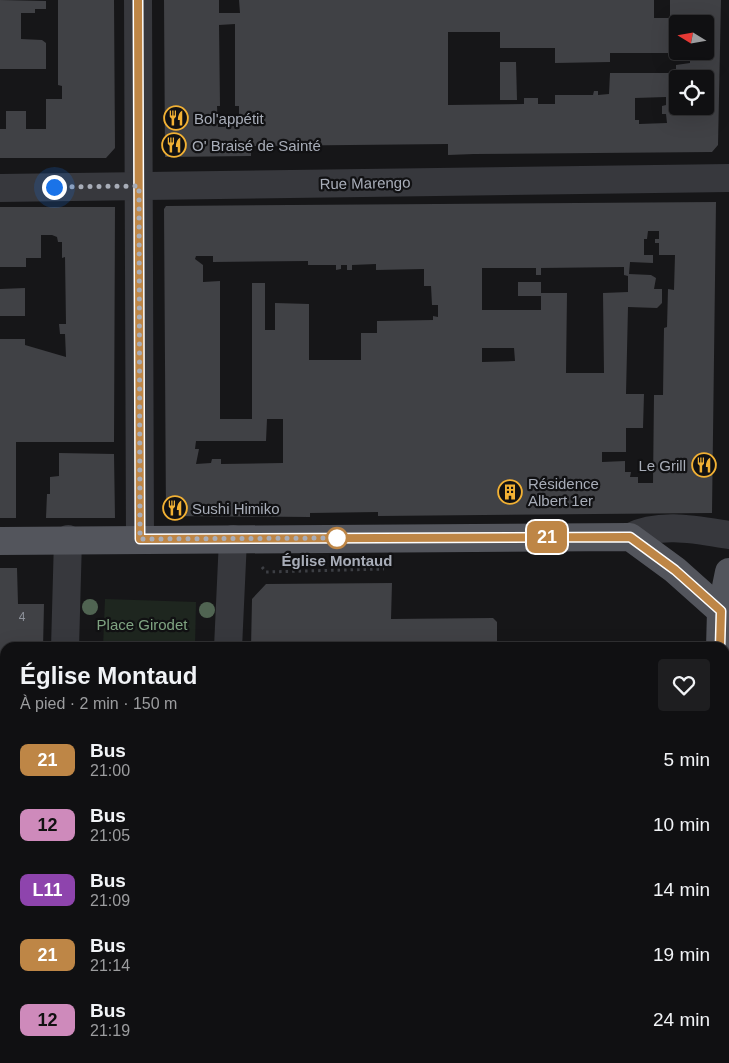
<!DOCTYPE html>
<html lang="fr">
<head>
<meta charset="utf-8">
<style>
	:root { --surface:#101012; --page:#1e1e20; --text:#f1f3f6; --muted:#9c9d9f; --line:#303032 }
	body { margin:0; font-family:Arial,sans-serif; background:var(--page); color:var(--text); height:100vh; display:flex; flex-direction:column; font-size:19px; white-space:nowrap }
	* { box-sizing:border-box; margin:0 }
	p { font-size:16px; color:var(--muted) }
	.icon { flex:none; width:28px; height:28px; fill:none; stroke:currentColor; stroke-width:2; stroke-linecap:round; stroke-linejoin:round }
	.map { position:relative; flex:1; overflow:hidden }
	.drawer { position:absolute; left:0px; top:642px; width:730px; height:421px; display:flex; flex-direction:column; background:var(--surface); border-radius:15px 15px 0 0; box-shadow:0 5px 20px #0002,0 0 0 1px var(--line) }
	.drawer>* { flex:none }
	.badge { padding:0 10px; border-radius:8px; font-size:18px; line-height:32px }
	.needle { width:32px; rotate:281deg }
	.controls { position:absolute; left:669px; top:15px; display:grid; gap:10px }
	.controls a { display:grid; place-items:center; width:45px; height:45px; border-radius:5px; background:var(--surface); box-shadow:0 5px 20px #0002,0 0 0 1px var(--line); font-size:25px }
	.you { position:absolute; width:25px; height:25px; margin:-12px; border:4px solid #fff; border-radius:50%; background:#1a73e8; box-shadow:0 0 0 8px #1a73e833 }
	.map>.badge { position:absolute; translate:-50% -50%; box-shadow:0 0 0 2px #fff }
	.round { display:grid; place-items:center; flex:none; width:52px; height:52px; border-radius:5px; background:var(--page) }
	.headline { display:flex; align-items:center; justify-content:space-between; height:85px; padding:0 20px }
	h1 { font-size:24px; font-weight:700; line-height:38px }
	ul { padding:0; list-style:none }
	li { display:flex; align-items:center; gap:15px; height:65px; padding:0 20px }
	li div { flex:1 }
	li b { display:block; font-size:19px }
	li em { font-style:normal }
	li .badge { min-width:55px; font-weight:700; text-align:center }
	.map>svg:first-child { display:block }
	.green { fill:#1e261f }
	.building { fill:#404145; fill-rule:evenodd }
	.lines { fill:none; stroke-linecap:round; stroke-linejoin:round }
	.path { stroke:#3d3f44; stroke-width:3; stroke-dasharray:2.5 4; stroke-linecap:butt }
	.minor { stroke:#37383d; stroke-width:28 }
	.major { stroke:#53555c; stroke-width:28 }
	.tree { fill:#506452 }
	.line-casing { stroke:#fff; stroke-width:11 }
	.line { stroke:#be8646; stroke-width:8 }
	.walk { stroke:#a8adb8; stroke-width:5; stroke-dasharray:0 9 }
	.stop-dot { fill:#fff; stroke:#be8646; stroke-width:2.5 }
	.labels { text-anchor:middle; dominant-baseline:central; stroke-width:4.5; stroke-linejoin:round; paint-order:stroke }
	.number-label { font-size:12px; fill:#8e929b }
	.poi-label { font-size:15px; fill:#a8adb8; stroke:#111113; text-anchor:start }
	.street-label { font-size:15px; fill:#a8adb8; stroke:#111113 }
	.stop-label { font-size:15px; font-weight:bold; fill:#a8adb8; stroke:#111113 }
	.park-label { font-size:15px; fill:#7fa381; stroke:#111113 }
</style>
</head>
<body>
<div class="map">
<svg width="729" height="1063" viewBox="0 0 729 1063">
	<rect width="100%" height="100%" fill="#161618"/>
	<path class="green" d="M105 599 196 602 195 647H103Z"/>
	<g class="building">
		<path d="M0 0 46 1V9H35V13H21V39L42 40 46 43V69H0Z"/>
		<path d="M58 0H114L115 148 106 158H0V129H6V111H26V129H46V99H62V86L58 85Z"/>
		<path d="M164 0H219V13H240L239 0H654V18H670V0H721L718 145 712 152 474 154 448 155V144L251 146V156L165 157ZM235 24V106H239V123L225 122V127H218L217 106H220L219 25ZM678 24H705V51H690V63L676 65V70H680L681 79H705V106H678V80H674V73H610L609 94 598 95V91H594L593 95H555V104H538V98H524V104L448 105V32H500V48H555V63L610 62V53H678ZM666 97V105L662 106V114H666L667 123 639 124V120H635V98Z"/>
		<path d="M500 62H516L517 100H500Z"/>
		<path d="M716 202 712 513 378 516V512L310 513V517L166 516 164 209 166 206ZM648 231H659V239H655V243H659V255H675L674 290 668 289 667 327 664 328 663 395H654L653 483H638V477H630L631 472H625V461L602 462V452H626V428H643L644 394H626L628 307 657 308 662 303V289H654L656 278 651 275 629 274 630 262 653 263V255H644V239H647ZM196 256H213V262L308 261V265H336V270L341 269V265H347V270H352V265L376 264V270L424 269V286H431L432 305H438V317L433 316V320L377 321V333H361V360H309V304L275 303V330H265V283H252V419H220V281L203 282V265L195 259ZM624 267V275L628 276V292L603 293 604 373H566L567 293H541V282H518V296H541V310H482V268H536V275H541V268ZM482 348H514L515 361 482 362ZM267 419H283V463L221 464V459H212L211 463 196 464 199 449H195L196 441H266Z"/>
		<path d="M0 207H115L114 442H16V518H0V339H25V345L66 357 65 334H60L59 324H66L65 257 62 258V242H58L57 237 52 235H41V258H26V267H0Z"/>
		<path d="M25 288V316H0V289Z"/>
		<path d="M59 453 114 454 115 518H46L47 494H50V477L59 476Z"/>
		<path d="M0 568H17L18 604H44L43 648H5V727H0Z"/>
		<path d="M392 583 391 619 493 618 497 622V648H251L252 599 266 584Z"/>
		<rect x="0" y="806" width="5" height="68"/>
		<rect x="0" y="925" width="5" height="83"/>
		<rect x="96" y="1059" width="84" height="4"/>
		<rect x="241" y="1059" width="57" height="4"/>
		<path d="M363 1059H456L457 1063H363Z"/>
		<path d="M479 1059H709L715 1063H479Z"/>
	</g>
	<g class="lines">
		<path class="path" d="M262 567 266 572 384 569"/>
		<g class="minor">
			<path d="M138 0 140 539"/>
			<path d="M0 188 729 178"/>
			<path d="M630 537C660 522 697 530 729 535"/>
			<path d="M65 648 68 539"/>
			<path d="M228 648 233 539"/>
			<path d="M0 899H5"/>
			<path d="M57 1063V1059"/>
			<path d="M215 1063V1059"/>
		</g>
		<g class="major">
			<path d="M0 541 630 537 675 570 721 611"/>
			<path d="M720 648 721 611 729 572"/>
			<path d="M725 935 729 938"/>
			<path d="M725 1007 729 1014"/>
		</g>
	</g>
	<g class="tree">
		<circle cx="90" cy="607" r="8"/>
		<circle cx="207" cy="610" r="8"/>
	</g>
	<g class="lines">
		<g class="line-casing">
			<path id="line" d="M138 0 140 539 630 537 675 570 721 611 720 648"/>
		</g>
		<use href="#line" class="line"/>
		<path class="walk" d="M54 187 139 186 140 539 337 538"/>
	</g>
	<defs>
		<g id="restaurant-ring" transform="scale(1.25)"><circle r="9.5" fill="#111113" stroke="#f2b134" stroke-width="1.5"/><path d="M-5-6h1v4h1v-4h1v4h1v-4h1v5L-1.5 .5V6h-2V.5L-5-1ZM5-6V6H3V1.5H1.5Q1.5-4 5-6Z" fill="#f2b134"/></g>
		<g id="building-ring" transform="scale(1.25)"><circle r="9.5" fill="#111113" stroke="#f2b134" stroke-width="1.5"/><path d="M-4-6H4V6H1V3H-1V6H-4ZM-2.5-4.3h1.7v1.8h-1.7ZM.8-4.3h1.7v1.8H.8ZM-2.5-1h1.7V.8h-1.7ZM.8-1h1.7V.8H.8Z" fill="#f2b134"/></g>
	</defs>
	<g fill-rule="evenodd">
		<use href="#restaurant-ring" x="176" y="118"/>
		<use href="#restaurant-ring" x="174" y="145"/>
		<use href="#restaurant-ring" x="704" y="465"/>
		<use href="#building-ring" x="510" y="492"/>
		<use href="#restaurant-ring" x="175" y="508"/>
	</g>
	<circle class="stop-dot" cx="337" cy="538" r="10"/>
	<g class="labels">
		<g class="number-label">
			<text x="22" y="617">4</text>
		</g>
		<g class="poi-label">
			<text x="194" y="118">Bol'appétit</text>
			<text x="192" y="145">O' Braisé de Sainté</text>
			<text x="686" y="465" text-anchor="end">Le Grill</text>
			<text x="528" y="483">Résidence<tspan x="528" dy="17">Albert 1er</tspan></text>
			<text x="192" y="508">Sushi Himiko</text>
		</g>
		<g class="street-label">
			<text transform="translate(365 183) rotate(-1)">Rue Marengo</text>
		</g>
		<g class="stop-label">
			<text x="337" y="560">Église Montaud</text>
		</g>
		<g class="park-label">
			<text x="142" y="624">Place Girodet</text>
		</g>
	</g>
</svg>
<div class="controls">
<a><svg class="needle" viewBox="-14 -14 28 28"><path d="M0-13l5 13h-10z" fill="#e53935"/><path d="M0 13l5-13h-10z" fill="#9c9d9f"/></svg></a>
<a><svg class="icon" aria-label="locate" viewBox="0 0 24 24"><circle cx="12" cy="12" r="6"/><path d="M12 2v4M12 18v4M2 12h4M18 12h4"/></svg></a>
</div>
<div class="you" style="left:54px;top:187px"></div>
<b class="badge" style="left:547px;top:537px;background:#be8646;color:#fff">21</b>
<section class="drawer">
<div class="headline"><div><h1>Église Montaud</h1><p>À pied · 2 min · 150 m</p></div><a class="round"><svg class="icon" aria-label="heart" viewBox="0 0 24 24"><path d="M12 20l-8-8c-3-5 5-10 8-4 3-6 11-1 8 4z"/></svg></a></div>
<ul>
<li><span class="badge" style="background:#be8646;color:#fff">21</span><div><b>Bus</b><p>21:00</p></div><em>5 min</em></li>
<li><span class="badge" style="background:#ce8abb;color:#111">12</span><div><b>Bus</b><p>21:05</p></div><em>10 min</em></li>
<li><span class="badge" style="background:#8e44ad;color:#fff">L11</span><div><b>Bus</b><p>21:09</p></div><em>14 min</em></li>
<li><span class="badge" style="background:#be8646;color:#fff">21</span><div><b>Bus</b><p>21:14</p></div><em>19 min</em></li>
<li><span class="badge" style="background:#ce8abb;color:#111">12</span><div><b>Bus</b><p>21:19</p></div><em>24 min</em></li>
</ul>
</section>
</div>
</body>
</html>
